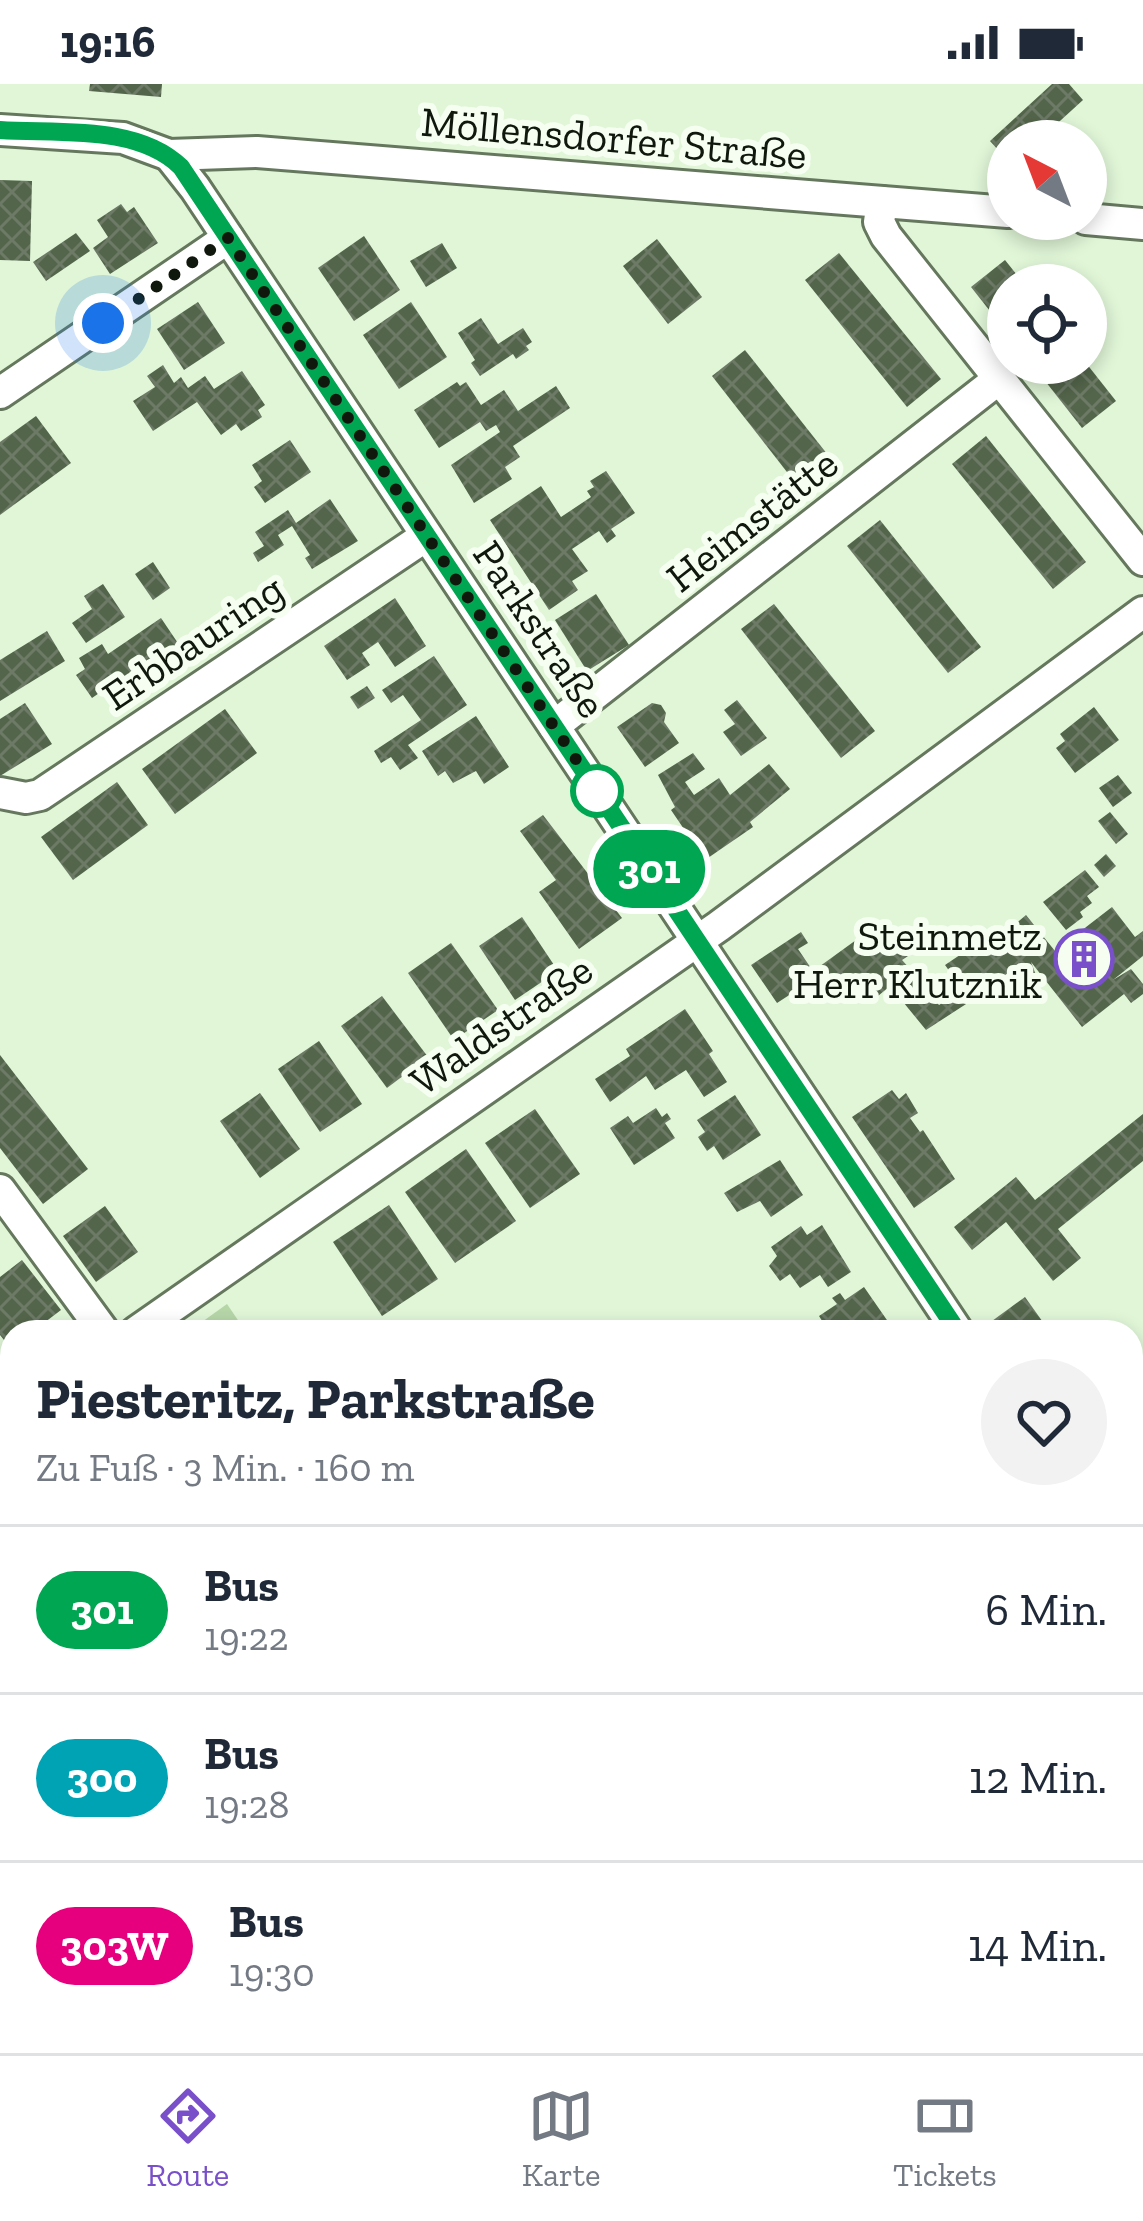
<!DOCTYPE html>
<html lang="de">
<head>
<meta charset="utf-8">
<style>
	:root { --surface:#fff; --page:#f2f2f3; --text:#1f2937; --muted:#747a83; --line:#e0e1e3; --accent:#7950c9 }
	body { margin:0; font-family:"Zilla Slab",serif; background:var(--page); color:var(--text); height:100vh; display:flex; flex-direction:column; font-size:45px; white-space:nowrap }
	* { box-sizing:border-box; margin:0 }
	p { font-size:39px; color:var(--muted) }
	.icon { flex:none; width:66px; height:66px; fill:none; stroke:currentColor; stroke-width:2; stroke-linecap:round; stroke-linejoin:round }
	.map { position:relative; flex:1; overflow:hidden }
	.side { position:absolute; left:0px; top:1236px; width:1143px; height:735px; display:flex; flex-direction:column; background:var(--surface); border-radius:36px 36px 0 0; box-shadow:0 6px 18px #0003 }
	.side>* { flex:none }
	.badge { padding:0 24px; border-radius:39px; font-size:42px; line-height:78px }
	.needle { width:78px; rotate:318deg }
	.fabs { position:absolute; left:987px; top:36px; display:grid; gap:24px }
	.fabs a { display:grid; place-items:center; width:120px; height:120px; border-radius:50%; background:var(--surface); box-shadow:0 6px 18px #0003; font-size:60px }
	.you { position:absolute; width:60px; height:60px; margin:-30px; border:9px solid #fff; border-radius:50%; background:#1a73e8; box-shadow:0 0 0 18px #1a73e833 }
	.map>.badge { position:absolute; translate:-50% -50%; box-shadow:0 0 0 6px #fff }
	.round { display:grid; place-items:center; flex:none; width:126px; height:126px; border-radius:63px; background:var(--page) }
	.overview { display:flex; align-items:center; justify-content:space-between; height:204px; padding:0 36px }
	h1 { font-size:57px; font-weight:700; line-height:90px }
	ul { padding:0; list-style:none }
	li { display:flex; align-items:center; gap:36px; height:168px; padding:0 36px; border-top:3px solid var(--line) }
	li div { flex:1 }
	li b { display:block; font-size:45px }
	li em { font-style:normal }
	li .badge { min-width:132px; font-weight:700; text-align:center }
	.status { display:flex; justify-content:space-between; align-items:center; height:84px; padding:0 60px; background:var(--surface); direction:ltr }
	.status svg { height:33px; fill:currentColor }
	.menu { display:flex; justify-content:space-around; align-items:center; height:168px; border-top:3px solid var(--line); background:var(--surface); font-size:33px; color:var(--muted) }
	.menu a { display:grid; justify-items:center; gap:6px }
	.menu .selected { color:var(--accent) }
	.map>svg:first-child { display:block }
	.green { fill:#b6d6a8 }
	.cemetery { fill:url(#cemetery-stones) }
	.building { fill:url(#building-cross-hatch) }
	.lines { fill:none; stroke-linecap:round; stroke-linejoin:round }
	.service-casing { stroke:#65785d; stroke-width:21 }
	.minor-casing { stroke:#65785d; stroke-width:36 }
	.service { stroke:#fff; stroke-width:15 }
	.minor { stroke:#fff; stroke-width:30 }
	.line-casing { stroke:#fff; stroke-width:27 }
	.line { stroke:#00a651; stroke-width:18 }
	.walk { stroke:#10180d; stroke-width:12; stroke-dasharray:0 21.6 }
	.stop-dot { fill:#fff; stroke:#00a651; stroke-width:6 }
	.labels { text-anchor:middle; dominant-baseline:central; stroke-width:12; stroke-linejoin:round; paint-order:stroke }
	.street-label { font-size:42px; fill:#10180d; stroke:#f6fef2 }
	.poi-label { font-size:42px; fill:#10180d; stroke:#f6fef2; text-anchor:end }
</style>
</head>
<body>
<div class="status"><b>19:16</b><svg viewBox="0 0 49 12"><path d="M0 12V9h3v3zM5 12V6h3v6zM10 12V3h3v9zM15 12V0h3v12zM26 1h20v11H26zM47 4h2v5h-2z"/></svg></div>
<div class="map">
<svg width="1143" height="1969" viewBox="0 0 1143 1969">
	<defs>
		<pattern id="cemetery-stones" width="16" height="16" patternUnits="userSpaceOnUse" patternTransform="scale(3)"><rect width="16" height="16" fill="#b6d6a8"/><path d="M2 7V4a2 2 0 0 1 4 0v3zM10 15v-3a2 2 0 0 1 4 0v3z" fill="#9bb78f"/></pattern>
		<pattern id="building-cross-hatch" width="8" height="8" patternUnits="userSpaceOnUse" patternTransform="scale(3)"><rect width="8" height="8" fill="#53654b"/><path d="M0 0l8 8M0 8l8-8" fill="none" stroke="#6c7a66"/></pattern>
	</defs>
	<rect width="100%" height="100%" fill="#e0f6d7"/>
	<path class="green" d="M227 1220 246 1248H188Z"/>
	<path class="cemetery" d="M1131 1575 1143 1593V1969H711L704 1959H1131Z"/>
	<g class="building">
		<path d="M90 0H162L161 13 89 7Z"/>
		<path d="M1052 0H1069L1083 16 1038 57H1008V77L990 57Z"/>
		<path d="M0 96 32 97 30 177 0 176Z"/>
		<path d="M121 120 127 128 134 123 158 159 110 190 93 164 108 153 97 136Z"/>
		<path d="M76 149 90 167 46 197 33 178Z"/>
		<path d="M364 152 400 206 354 237 318 184Z"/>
		<path d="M657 155 702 213 668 240 623 182Z"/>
		<path d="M442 159 457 184 426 203 410 177Z"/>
		<path d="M839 169 941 295 907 323 805 196Z"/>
		<path d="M1005 176 1025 201H1008V250L971 203Z"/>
		<path d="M198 218 225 259 184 286 157 245Z"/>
		<path d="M411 218 447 273 399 305 363 251Z"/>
		<path d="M481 234 498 260 523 244 532 258 526 262 529 266 516 275 513 270 480 292 471 279 475 276 458 249Z"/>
		<path d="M745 266 835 380 801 406 712 292Z"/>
		<path d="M1031 279H1086L1116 317 1082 344Z"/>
		<path d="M163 281 174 299 181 293 188 304 205 292 214 305 242 287 265 321 258 326 262 333 241 347 236 340 221 351 197 318 153 347 133 317 155 303 147 292Z"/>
		<path d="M457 298 460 302 466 298 481 321 504 306 518 327 556 302 570 324 513 362 520 373 505 383 512 395 474 419 451 381 500 348 496 341 486 347 480 338 439 364 414 326Z"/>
		<path d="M36 332 71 379 0 431V358Z"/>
		<path d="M986 352 1086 478 1053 505 952 380Z"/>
		<path d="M290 356 311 388 265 419 254 403 262 397 252 381Z"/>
		<path d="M606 387 635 429 611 445 616 452 607 459 599 447 572 465 588 487 572 497 578 506 549 526 490 436 541 402 561 433 591 413 587 407 594 403 590 397Z"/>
		<path d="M330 415 358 457 312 485 305 474 310 471 292 442 278 451 284 461 258 478 253 469 264 462 255 448 288 426 296 439Z"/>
		<path d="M880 436 981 563 948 589 847 462Z"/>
		<path d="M153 478 170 504 153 516 135 490Z"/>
		<path d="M103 500 125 533 86 559 72 539 92 525 84 512Z"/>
		<path d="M596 510 629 561 587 587 555 536Z"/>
		<path d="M395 514 426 562 395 583 378 558 362 569 370 581 347 596 324 562Z"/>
		<path d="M774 520 875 647 841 674 741 545Z"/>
		<path d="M161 534 186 571 115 619 105 605 92 614 76 591 85 585 79 574 102 560 108 570Z"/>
		<path d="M47 547 65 577 0 617V576Z"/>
		<path d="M434 572 467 621 408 661 418 674 400 686 391 673 381 679 374 667 421 636 403 611 391 619 382 606Z"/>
		<path d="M367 602 375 614 358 625 350 613Z"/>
		<path d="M737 616 767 654 741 672 723 648 735 640 724 626Z"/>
		<path d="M25 619 52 660 0 692V635Z"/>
		<path d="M652 619 661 621 666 629 664 638 679 659 645 683 617 643Z"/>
		<path d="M1094 623 1119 656 1075 689 1056 664 1065 657 1060 650Z"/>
		<path d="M225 625 257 669 175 730 142 685Z"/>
		<path d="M476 632 509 683 484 700 476 687 453 699 445 687 438 692 422 667Z"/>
		<path d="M693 669 705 685 685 698 694 711 719 694 730 711 769 680 790 705 750 738 753 743 705 776 671 726 675 723 658 691Z"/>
		<path d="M1118 691 1132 709 1113 723 1099 704Z"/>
		<path d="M117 698 148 741 73 796 41 753Z"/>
		<path d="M1110 728 1128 750 1116 760 1098 737Z"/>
		<path d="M543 731 622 834 579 865 539 808 556 796 520 747Z"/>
		<path d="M1106 770 1116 782 1104 793 1094 781Z"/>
		<path d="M1085 786 1099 803 1087 812 1092 819 1080 828 1083 833 1066 846 1043 818Z"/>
		<path d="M1112 823 1135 853 1143 847V872L1113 896 1131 885 1143 900V910L1131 919 1124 910 1082 943 1031 878 1039 899 1027 906 1023 899 1006 909 1000 898 926 946 890 902 878 912 863 894 837 913 816 885 881 838 908 872 902 876 910 885 916 880 931 894 922 902 939 921 963 906 945 881 1003 842 1007 847 1026 831 1055 867Z"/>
		<path d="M522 833 558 887 515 916 479 862Z"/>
		<path d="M801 848 808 859 798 865 817 893 777 919 751 881Z"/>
		<path d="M451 859 498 926 454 956 408 889Z"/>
		<path d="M382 912 428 973 387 1004 341 942Z"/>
		<path d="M685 925 713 967 709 970 727 998 704 1013 686 986 655 1006 646 992 610 1018 595 995 630 972 626 965Z"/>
		<path d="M319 957 362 1020 320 1048 278 985Z"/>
		<path d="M0 971 88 1085 43 1120 0 1064Z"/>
		<path d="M892 1006 899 1015 906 1009 918 1029 910 1034 920 1048 923 1046 955 1095 914 1124 852 1033Z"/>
		<path d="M260 1009 300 1065 260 1094 220 1037Z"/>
		<path d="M735 1011 761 1051 723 1076 714 1062 707 1067 698 1053 705 1048 697 1036Z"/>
		<path d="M656 1024 662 1033 667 1029 671 1035 665 1039 675 1054 634 1081 610 1044 628 1032 633 1039Z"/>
		<path d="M535 1025 580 1090 530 1124 485 1059Z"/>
		<path d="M1143 1030V1077L1058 1145 1081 1174 1053 1197 1006 1138 972 1166 954 1143 1016 1093 1035 1116Z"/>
		<path d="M466 1065 516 1137 455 1179 405 1108Z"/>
		<path d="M780 1076 803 1111 771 1133 760 1117 737 1128 724 1109Z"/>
		<path d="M389 1121 438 1195 382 1232 333 1158Z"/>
		<path d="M105 1122 138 1168 96 1198 63 1152Z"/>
		<path d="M822 1141 851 1188 828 1203 820 1191 800 1204 790 1190 780 1197 769 1182 777 1172 771 1163 801 1142 807 1151Z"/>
		<path d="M22 1176 61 1226 32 1248H12V1266L0 1251V1193Z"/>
		<path d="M864 1203 889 1239 876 1248H829L819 1232 837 1220 832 1214 840 1209 845 1216Z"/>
		<path d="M1025 1213 1050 1248H1000L992 1237Z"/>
		<path d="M0 1517 12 1531V1619L0 1604Z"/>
		<path d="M250 1959H289L277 1969H258Z"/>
		<path d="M308 1959H345L354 1969H296Z"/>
	</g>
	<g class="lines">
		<g class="service-casing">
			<g id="service">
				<path d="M1131 1455 1143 1448"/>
				<path d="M0 1797 12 1788"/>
			</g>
		</g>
		<g class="minor-casing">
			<g id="minor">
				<path d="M0 46 123 54 169 71 257 68 1008 128"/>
				<path d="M169 71 195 104 958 1248"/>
				<path d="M882 118 879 138 886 152 1143 476"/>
				<path d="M1086 135 1143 140"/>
				<path d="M0 309 228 154"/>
				<path d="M554 642 1000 294"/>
				<path d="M0 709 26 714 40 711 426 452"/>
				<path d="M0 1106 104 1248"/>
				<path d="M136 1248 719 842 1143 528"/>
				<path d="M0 1344 12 1335"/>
				<path d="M0 1424 12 1439"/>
				<path d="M1131 1508 1143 1526"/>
				<path d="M400 1959 407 1969"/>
			</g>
		</g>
		<use href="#service" class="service"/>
		<use href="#minor" class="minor"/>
	</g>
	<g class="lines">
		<g class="line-casing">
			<path id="line" d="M0 46C57 50 137 40 181 83L958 1248"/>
		</g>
		<use href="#line" class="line"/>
		<path class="walk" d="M103 239 228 154 597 707"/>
	</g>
	<defs>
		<g id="building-ring" transform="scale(3)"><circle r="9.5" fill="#f6fef2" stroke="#7950c9" stroke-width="1.5"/><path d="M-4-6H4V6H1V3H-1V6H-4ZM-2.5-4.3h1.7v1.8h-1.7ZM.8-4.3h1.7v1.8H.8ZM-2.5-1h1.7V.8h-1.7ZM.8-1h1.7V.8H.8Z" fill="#7950c9"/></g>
	</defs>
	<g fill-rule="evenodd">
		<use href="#building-ring" x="1084" y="875"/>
	</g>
	<circle class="stop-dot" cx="597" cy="707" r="24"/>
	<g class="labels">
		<g class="street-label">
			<text transform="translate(614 54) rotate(5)">Möllensdorfer Straße</text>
			<text transform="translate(752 436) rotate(-38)">Heimstätte</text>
			<text transform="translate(540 545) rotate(56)">Parkstraße</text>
			<text transform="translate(193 558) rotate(-34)">Erbbauring</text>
			<text transform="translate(501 941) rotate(-35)">Waldstraße</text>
		</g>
		<g class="poi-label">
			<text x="1042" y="851">Steinmetz<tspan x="1042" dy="48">Herr Klutznik</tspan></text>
		</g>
	</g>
</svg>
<div class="fabs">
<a><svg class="needle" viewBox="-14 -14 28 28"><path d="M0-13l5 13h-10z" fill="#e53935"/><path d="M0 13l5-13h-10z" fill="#747a83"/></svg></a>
<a><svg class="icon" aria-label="locate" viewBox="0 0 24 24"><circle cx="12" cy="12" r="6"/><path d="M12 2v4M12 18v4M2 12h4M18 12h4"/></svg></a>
</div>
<div class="you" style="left:103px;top:239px"></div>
<b class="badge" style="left:649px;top:785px;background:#00a651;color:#fff">301</b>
<section class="side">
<div class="overview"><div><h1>Piesteritz, Parkstraße</h1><p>Zu Fuß · 3 Min. · 160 m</p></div><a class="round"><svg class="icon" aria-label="heart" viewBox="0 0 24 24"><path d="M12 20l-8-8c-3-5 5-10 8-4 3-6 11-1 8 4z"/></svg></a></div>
<ul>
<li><span class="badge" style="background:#00a651;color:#fff">301</span><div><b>Bus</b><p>19:22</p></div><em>6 Min.</em></li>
<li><span class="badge" style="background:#00a3b4;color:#fff">300</span><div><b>Bus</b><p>19:28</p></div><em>12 Min.</em></li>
<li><span class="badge" style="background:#e6007e;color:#fff">303W</span><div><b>Bus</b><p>19:30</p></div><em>14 Min.</em></li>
</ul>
</section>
</div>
<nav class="menu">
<a class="selected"><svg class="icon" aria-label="directions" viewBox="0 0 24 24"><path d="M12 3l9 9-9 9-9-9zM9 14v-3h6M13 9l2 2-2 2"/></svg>Route</a>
<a><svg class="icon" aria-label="map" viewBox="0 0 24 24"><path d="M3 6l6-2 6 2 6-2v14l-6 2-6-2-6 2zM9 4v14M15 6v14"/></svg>Karte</a>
<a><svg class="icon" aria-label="tickets" viewBox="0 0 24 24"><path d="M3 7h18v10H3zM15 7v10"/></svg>Tickets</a>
</nav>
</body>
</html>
